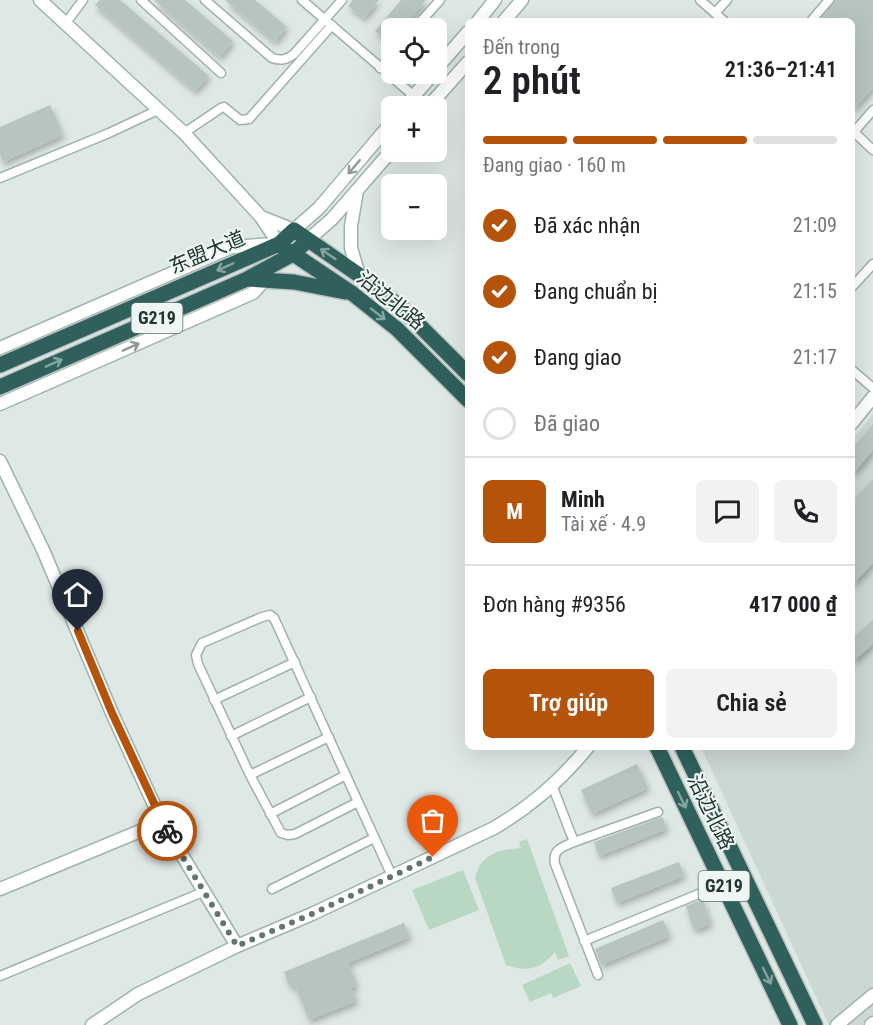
<!DOCTYPE html>
<html lang="vi">
<meta charset="utf-8">
<style>
:root{--surface:#fff;--page:#f2f2f2;--text:#202124;--muted:#757577;--line:#e0e0e0;--accent:#b45309}
body{margin:0;font-family:"Roboto Condensed","Noto Sans SC",sans-serif;background:var(--page);color:var(--text);height:100vh;display:flex;flex-direction:column;font-size:22px;white-space:nowrap}
*{box-sizing:border-box;margin:0}
p{font-size:20px;color:var(--muted)}
.icon{flex:none;width:33px;height:33px;fill:none;stroke:currentColor;stroke-width:2;stroke-linecap:round;stroke-linejoin:round}
.map{position:relative;flex:1;overflow:hidden}
.sheet{position:absolute;left:465px;top:18px;width:390px;height:732px;display:flex;flex-direction:column;background:var(--surface);border-radius:9px;box-shadow:0 6px 24px #0002}
.sheet>*{flex:none}
.tools{position:absolute;left:381px;top:18px;display:grid;gap:12px}
.tools a{display:grid;place-items:center;width:66px;height:66px;border-radius:9px;background:var(--surface);box-shadow:0 6px 24px #0002;font-size:30px}
.pin{position:absolute;display:grid;place-items:center;width:51px;height:51px;color:#fff;margin:-62px -26px;border-radius:50% 50% 50% 0;rotate:-45deg;box-shadow:0 0 6px #0007}
.pin .icon{rotate:45deg}
.courier{position:absolute;display:grid;place-items:center;width:60px;height:60px;margin:-30px;border:4px solid #b45309;border-radius:50%;background:#fff;color:#222;box-shadow:0 2px 8px #0007}
.summary em{font-style:normal;font-weight:600}
.summary div{display:flex;flex-direction:column-reverse}
.summary{display:flex;align-items:center;justify-content:space-between;height:102px;padding:0 18px}
h1{font-size:39px;font-weight:600;line-height:45px}
.bar{display:grid;grid-template-columns:repeat(4,1fr);gap:9px 6px;align-content:center;height:72px;padding:0 18px}
.bar i{height:8px;border-radius:4px;background:var(--line)}
.bar .selected{background:var(--accent)}
.bar p{grid-column:span 4}
.line{display:flex;align-items:center;gap:15px;padding:0 18px;border-top:2px solid var(--line)}
.line div{flex:1}
.round{display:grid;place-items:center;flex:none;width:63px;height:63px;border-radius:9px;background:var(--page)}
ol{padding:0 18px;list-style:none}
li{display:flex;align-items:center;gap:18px;height:66px}
li p{margin-inline-start:auto}
li .icon{padding:6px;border-radius:50%;background:var(--accent);color:#fff;stroke-width:4}
li:last-child{color:var(--muted)}
li i{width:33px;height:33px;border:3px solid var(--line);border-radius:50%}
.cta{display:flex;gap:12px;margin-top:auto;padding:12px 18px}
.cta a{flex:1;height:69px;border-radius:9px;background:var(--accent);color:#fff;font-size:24px;font-weight:600;line-height:69px;text-align:center}
.cta a+a{background:var(--page);color:var(--text)}
.map>svg:first-child{display:block}
.built{fill:#ccd8d4}
.green{fill:#b8d8c4}
.building{fill:#b7c5c1;filter:url(#shadow)}
.lines{fill:none;stroke-linecap:round;stroke-linejoin:round}
.street-casing{stroke:#a2afac;stroke-width:11}
.secondary-casing{stroke:#9eb3ad;stroke-width:15}
.highway-casing{stroke:#bcc3c2;stroke-width:18}
.street{stroke:#fff;stroke-width:8}
.secondary{stroke:#fff;stroke-width:12}
.highway{stroke:#2f605b;stroke-width:15}
.oneway{stroke:#909a99}
.oneway2{stroke:#85a39f}
.done{stroke:#637471;stroke-width:6;stroke-dasharray:0 10.8}
.route{stroke:#b45309;stroke-width:8}
.labels{text-anchor:middle;stroke-width:4.5;stroke-linejoin:round;paint-order:stroke}
.shield{fill:#eef5f2;stroke:#5e6f6c;stroke-width:1.5}
.shield-label{font-size:18px;font-weight:bold;fill:#213633}
.street-label{font-size:20px;fill:#213633;stroke:#eef5f2}
</style>
<div class="map">
<svg width="873" height="1025" viewBox="0 0 873 1025">
<defs>
<filter id="shadow"><feDropShadow dx="2" dy="4" stdDeviation="3" flood-color="#0004"/></filter>
</defs>
<rect width="100%" height="100%" fill="#dee8e5"/>
<path class="built" d="M 873,414 L 873,1025 L 829,1025 L 701,747 L 852,747 L 852,441 Z"/>
<path class="green" d="M 527,839 L 569,956 L 558,960 L 555,952 C 540,970 527,972 506,965 L 475,878 C 482,853 497,850 521,848 L 519,842 Z
M 463,870 L 479,910 L 429,930 L 412,890 Z
M 570,963 L 581,986 L 553,998 L 551,993 L 530,1002 L 522,985 Z"/>
<path class="building" d="M 100,0 L 120,0 L 209,76 L 195,91 L 95,5 Z
M 154,0 L 185,0 L 233,41 L 220,57 Z
M 225,0 L 255,0 L 287,27 L 275,42 Z
M 353,0 L 379,0 L 364,18 L 348,6 Z
M 401,0 L 426,0 L 403,28 L 392,28 L 392,43 L 375,31 Z
M 835,0 L 873,0 L 873,88 L 852,111 L 852,21 L 819,21 Z
M 50,105 L 63,135 L 3,162 L 0,155 L 0,127 Z
M 873,424 L 873,450 L 852,475 L 852,449 Z
M 873,479 L 873,563 L 852,585 L 852,501 Z
M 873,620 L 873,644 L 852,662 L 852,638 Z
M 637,764 L 648,788 L 592,814 L 581,790 Z
M 662,817 L 667,829 L 599,856 L 594,842 Z
M 679,862 L 684,876 L 617,903 L 611,888 Z
M 703,899 L 711,924 L 694,930 L 686,906 Z
M 663,920 L 670,936 L 601,965 L 595,949 Z
M 404,923 L 410,937 L 348,963 L 357,985 L 351,988 L 357,1001 L 309,1020 L 295,985 L 290,987 L 284,972 Z"/>
<g class="lines">
<g class="street-casing">
<path id="street" d="M 141,0 L 221,73
M 205,0 L 272,58 C 281,61 286,60 294,54 L 342,0
M 302,0 L 414,96
M 700,0 L 724,21
M 715,13 L 727,0
M 811,21 L 829,0
M 65,24 L 83,0
M 415,28 L 440,0
M 380,68 L 392,55
M 852,130 L 854,132 L 873,110
M 184,133 L 221,108 L 224,107 L 240,120 L 249,119 L 332,25
M 852,134 L 854,132 L 873,150
M 0,178 L 109,133 L 158,110
M 852,287 L 873,264
M 852,370 L 873,388
M 214,700 L 295,662
M 231,736 L 311,697
M 250,775 L 329,737
M 552,785 L 574,842 C 563,847 552,849 555,864 L 598,975
M 358,802 L 295,834 L 288,835 L 281,833 L 250,775 L 198,664 L 196,655 L 202,643 L 262,617 L 270,615 L 274,618 L 392,876
M 270,814 L 346,775
M 574,842 L 658,812
M 272,889 L 374,838
M 584,941 L 701,893
M 0,976 L 203,892"/>
</g>
<g class="secondary-casing">
<path id="secondary" d="M 40,0 L 184,133 L 261,217
M 478,21 L 495,0
M 504,21 L 522,0
M 436,69 L 468,32
M 405,106 L 433,74
M 429,106 L 468,62
M 357,191 L 351,226 L 351,248 L 359,275
M 308,240 L 332,219 L 392,150
M 279,244 L 261,217 L 294,230 L 319,208 L 392,122
M 0,348 L 232,247 L 272,244
M 0,404 L 253,293 L 268,276
M 852,423 L 873,397
M 0,461 L 43,550 L 112,713 L 162,822 L 237,946
M 0,889 L 162,822
M 92,1025 L 138,994 L 237,946 L 312,914 L 494,828 C 530,807 562,779 588,747
M 837,1025 L 873,995
M 871,1025 L 873,1023"/>
</g>
<g class="highway-casing">
<path id="highway" d="M 286,249 L 353,294 L 397,329 L 468,400
M 247,279 L 294,282 L 345,292
M 0,365 L 279,244 L 294,230 L 359,275 L 403,309 L 468,374
M 0,387 L 247,279 L 293,254 L 308,240
M 657,747 L 790,1025
M 682,747 L 815,1025"/>
</g>
<use href="#street" class="street"/>
<use href="#secondary" class="secondary"/>
<use href="#highway" class="highway"/>
</g>
<defs><path id="oneway-shaft" d="M-6 0H5M1.5-3L5.5 0L1.5 3" fill="none" stroke-width="1.6" stroke-linecap="round" stroke-linejoin="round" transform="scale(1.5)"/></defs>
<g class="oneway">
<use href="#oneway-shaft" transform="translate(354 167) rotate(130)"/>
<use href="#oneway-shaft" transform="translate(131 347) rotate(-24)"/>
</g>
<g class="oneway2">
<use href="#oneway-shaft" transform="translate(328 254) rotate(-146)"/>
<use href="#oneway-shaft" transform="translate(225 267) rotate(156)"/>
<use href="#oneway-shaft" transform="translate(378 314) rotate(38)"/>
<use href="#oneway-shaft" transform="translate(54 363) rotate(-24)"/>
<use href="#oneway-shaft" transform="translate(682 800) rotate(64)"/>
<use href="#oneway-shaft" transform="translate(767 976) rotate(64)"/>
</g>
<g class="lines">
<path class="done" d="M 167,831 L 237,946 L 312,914 L 433,857"/>
<path class="route" d="M 78,631 L 112,713 L 167,831"/>
</g>
<g class="labels">
<g class="shield">
<rect x="131.5" y="303" width="51" height="30" rx="4.5"/>
<rect x="698.5" y="871" width="51" height="30" rx="4.5"/>
</g>
<g class="shield-label">
<text x="157" y="324">G219</text>
<text x="724" y="892">G219</text>
</g>
<g class="street-label">
<text transform="translate(207 252) rotate(-23)" y="7">东盟大道</text>
<text transform="translate(391 300) rotate(39)" y="7">沿边北路</text>
<text transform="translate(711 812) rotate(64)" y="7">沿边北路</text>
</g>
</g>
</svg>
<div class="tools">
<a><svg class="icon" aria-label="locate" viewBox="0 0 24 24"><circle cx="12" cy="12" r="6"/><path d="M12 2v4M12 18v4M2 12h4M18 12h4"/></svg></a>
<a>+</a>
<a>−</a>
</div>
<div class="pin" style="left:433px;top:857px;background:#ea580c"><svg class="icon" aria-label="bag" viewBox="0 0 24 24"><path d="M5 8h14l-1 12H6zM9 8a3 3 0 0 1 6 0"/></svg></div>
<div class="pin" style="left:78px;top:631px;background:#1f2937"><svg class="icon" aria-label="home" viewBox="0 0 24 24"><path d="M3 11l9-7 9 7M6 9v11h12V9"/></svg></div>
<div class="courier" style="left:167px;top:831px"><svg class="icon" aria-label="bike" viewBox="0 0 24 24"><circle cx="6" cy="16" r="4"/><circle cx="18" cy="16" r="4"/><path d="M6 16l4-8h5l3 8M10 8l3 8H6M13 5h3"/></svg></div>
<section class="sheet">
<div class="summary"><div><h1>2 phút</h1><p>Đến trong</p></div><em>21:36–21:41</em></div>
<div class="bar"><i class="selected"></i><i class="selected"></i><i class="selected"></i><i></i><p>Đang giao · 160 m</p></div>
<ol>
<li><svg class="icon" aria-label="check" viewBox="0 0 24 24"><path d="M5 12l5 5 9-10"/></svg>Đã xác nhận<p>21:09</p></li>
<li><svg class="icon" aria-label="check" viewBox="0 0 24 24"><path d="M5 12l5 5 9-10"/></svg>Đang chuẩn bị<p>21:15</p></li>
<li><svg class="icon" aria-label="check" viewBox="0 0 24 24"><path d="M5 12l5 5 9-10"/></svg>Đang giao<p>21:17</p></li>
<li><i></i>Đã giao</li>
</ol>
<div class="line" style="height:108px"><b class="round" style="background:var(--accent);color:#fff">M</b><div><b>Minh</b><p>Tài xế · 4.9</p></div><a class="round"><svg class="icon" aria-label="chat" viewBox="0 0 24 24"><path d="M4 5h16v11H9l-5 4z"/></svg></a><a class="round"><svg class="icon" aria-label="phone" viewBox="0 0 24 24"><path d="M5 4h4l2 5-3 2q2 4 5 5l2-3 5 2v4C11 20 4 13 5 4z"/></svg></a></div>
<div class="line" style="height:78px"><div>Đơn hàng #9356</div><b>417 000 ₫</b></div>
<div class="cta"><a>Trợ giúp</a><a>Chia sẻ</a></div>
</section>
</div>
